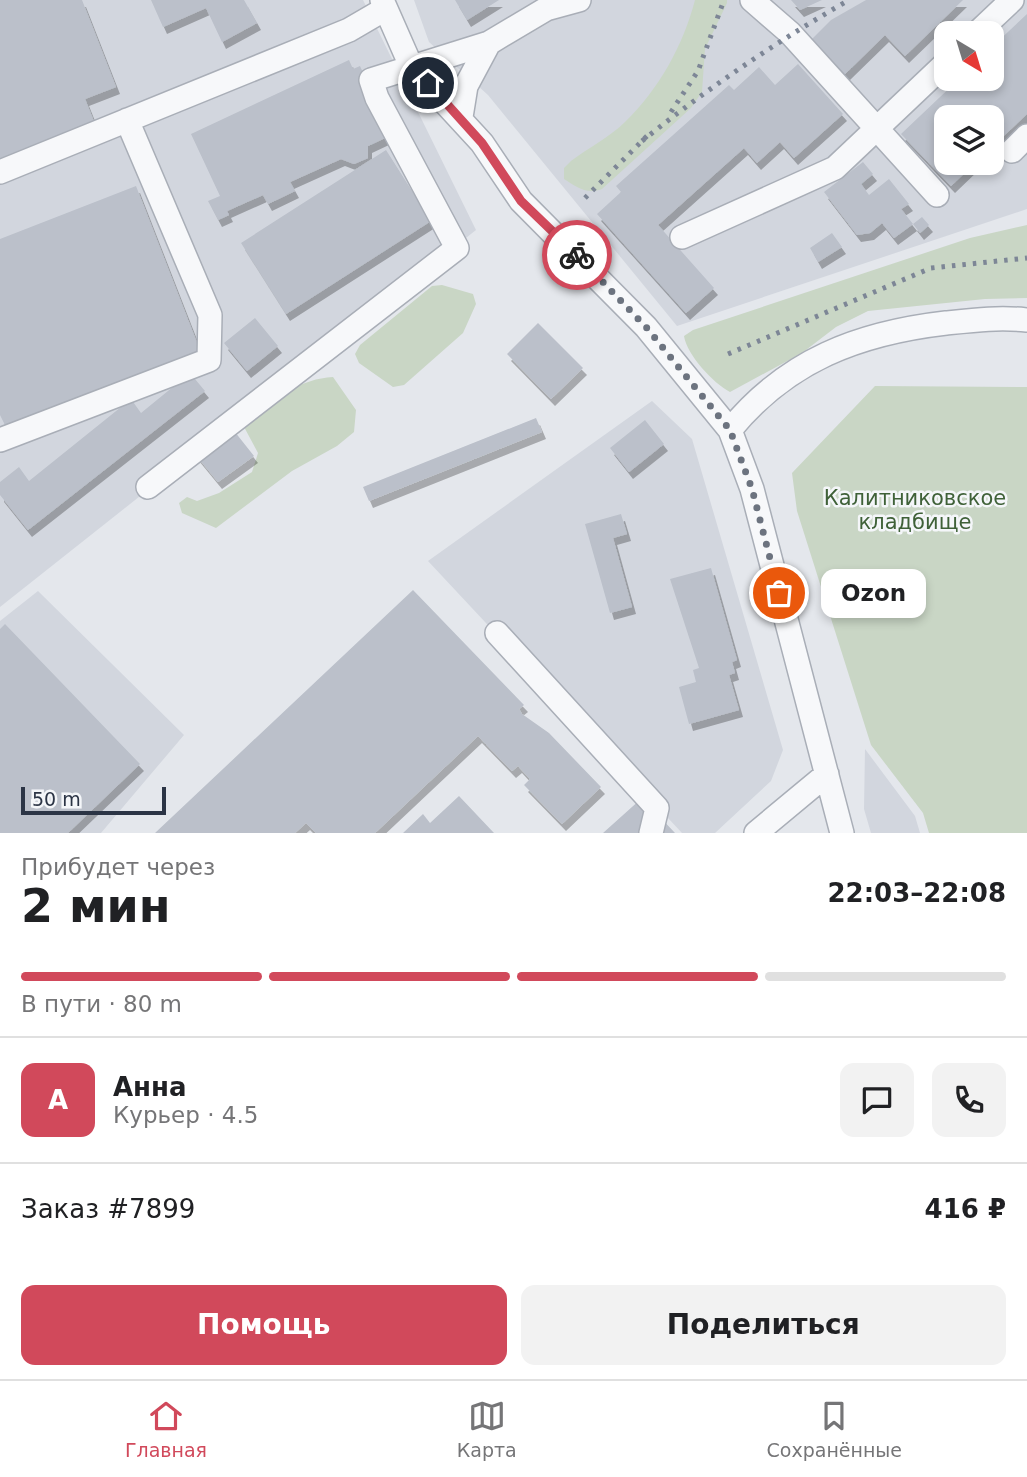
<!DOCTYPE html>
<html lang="ru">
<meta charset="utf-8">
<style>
:root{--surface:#fff;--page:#f2f2f2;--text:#202124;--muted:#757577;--line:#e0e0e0;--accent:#d1495b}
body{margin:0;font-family:"DejaVu Sans",sans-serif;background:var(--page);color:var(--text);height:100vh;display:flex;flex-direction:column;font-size:26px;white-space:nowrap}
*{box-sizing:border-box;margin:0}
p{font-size:23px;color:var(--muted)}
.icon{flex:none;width:38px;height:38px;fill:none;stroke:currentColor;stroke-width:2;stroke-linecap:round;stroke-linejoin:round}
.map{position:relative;height:833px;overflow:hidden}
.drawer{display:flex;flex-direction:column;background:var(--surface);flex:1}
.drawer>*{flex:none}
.needle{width:46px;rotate:142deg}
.tools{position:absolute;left:934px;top:21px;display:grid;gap:14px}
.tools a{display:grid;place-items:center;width:70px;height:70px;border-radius:14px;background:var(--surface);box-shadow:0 4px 10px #0003;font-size:35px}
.scale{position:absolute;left:21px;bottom:18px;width:145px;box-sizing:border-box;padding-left:7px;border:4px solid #2b3445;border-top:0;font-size:19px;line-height:24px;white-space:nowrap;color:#2b3445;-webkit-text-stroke:5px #f4f6f9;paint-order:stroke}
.pin{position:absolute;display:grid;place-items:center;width:60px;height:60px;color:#fff;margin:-30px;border:4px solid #fff;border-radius:50%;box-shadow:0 2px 7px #0007}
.courier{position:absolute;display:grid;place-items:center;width:70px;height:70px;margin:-35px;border:5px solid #d1495b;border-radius:50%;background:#fff;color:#222;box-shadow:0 2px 9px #0007}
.bubble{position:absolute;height:49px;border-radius:14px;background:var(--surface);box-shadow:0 4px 10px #0003;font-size:23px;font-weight:600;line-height:49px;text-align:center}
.overview em{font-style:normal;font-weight:600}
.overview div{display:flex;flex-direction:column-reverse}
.overview{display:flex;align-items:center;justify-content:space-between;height:119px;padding:0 21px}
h1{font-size:46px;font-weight:600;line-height:52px}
.bar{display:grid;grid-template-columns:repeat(4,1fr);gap:10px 7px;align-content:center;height:84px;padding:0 21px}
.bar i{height:9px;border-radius:5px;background:var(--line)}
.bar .current{background:var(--accent)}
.bar p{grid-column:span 4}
.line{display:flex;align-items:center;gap:18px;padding:0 21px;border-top:2px solid var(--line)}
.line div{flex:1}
.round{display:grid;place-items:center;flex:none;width:74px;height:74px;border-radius:14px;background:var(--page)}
.button{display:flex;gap:14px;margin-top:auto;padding:14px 21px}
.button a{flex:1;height:80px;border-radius:14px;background:var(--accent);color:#fff;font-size:28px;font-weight:600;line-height:80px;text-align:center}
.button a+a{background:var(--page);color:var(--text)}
.menu{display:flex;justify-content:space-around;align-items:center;height:98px;border-top:2px solid var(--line);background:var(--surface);font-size:19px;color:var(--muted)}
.menu a{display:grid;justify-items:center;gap:4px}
.menu .current{color:var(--accent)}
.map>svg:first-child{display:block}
.built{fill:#d2d6de;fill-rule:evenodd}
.green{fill:#c9d6c5}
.building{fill:#bbc0ca;filter:url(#shadow)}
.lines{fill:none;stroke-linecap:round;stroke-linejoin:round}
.minor-casing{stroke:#a9aeb7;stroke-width:26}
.minor{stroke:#f7f8fa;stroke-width:23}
.rail{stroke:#7d8696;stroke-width:5;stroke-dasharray:3.5 7;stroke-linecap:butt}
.done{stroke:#6c737f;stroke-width:7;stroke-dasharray:0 12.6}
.route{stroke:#d1495b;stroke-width:9}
.labels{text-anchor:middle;stroke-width:5;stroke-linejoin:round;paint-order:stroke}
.park-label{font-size:21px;fill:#3f6138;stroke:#f4f6f9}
</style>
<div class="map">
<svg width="1027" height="833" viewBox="0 0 1027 833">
<defs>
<filter id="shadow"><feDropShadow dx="4" dy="7" stdDeviation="0" flood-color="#0004"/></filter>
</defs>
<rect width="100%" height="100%" fill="#e4e7ec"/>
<path class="built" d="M 0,0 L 363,0 L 476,230 L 0,607 Z
M 414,0 L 1027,0 L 1027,209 L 677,326 L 488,95 L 429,42 ZM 947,33 L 992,33 L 992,79 L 947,79 ZM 947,117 L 992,117 L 992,163 L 947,163 Z
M 652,401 L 692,439 L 783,750 L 771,781 L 715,833 L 682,833 L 428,561 Z
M 38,591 L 184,735 L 101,833 L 0,833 L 0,621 Z
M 865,749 L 915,816 L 920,833 L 871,833 L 864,809 Z"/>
<path class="green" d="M 695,0 L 727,0 L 727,3 L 705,49 L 702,92 L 691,108 L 602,189 C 586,195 577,187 564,179 L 564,168 L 571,161 C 588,148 610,137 625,122 C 659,89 683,46 695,0 Z
M 1027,225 L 1027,298 L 985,299 L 868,311 L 836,327 L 802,353 L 730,392 C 713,383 687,355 684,336 L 693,330 L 970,238 Z
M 442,285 L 473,294 L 476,304 L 463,333 L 404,385 L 393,387 L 359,363 L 355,354 L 360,345 L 432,286 Z
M 333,377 L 356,410 L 354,432 L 337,446 L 292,471 L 216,528 L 182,513 L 179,503 L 187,497 L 197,501 L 219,493 L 252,472 L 258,453 L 243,425 C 271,403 296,379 333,377 Z
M 875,386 L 1027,387 L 1027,833 L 929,833 L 923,813 L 871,745 L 797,511 L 792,473 Z"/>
<path class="building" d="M 0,0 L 82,0 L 116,87 L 85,99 L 95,124 L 0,162 Z
M 151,0 L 244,0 L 257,23 L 222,42 L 206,8 L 163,27 Z
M 455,0 L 499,0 L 467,20 Z
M 791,0 L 822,0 L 800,10 Z
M 866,0 L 963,0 L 905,56 L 885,35 L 845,74 L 812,39 L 831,20 Z
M 1027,14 L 1027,114 L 992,147 L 992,117 L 947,117 L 947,163 L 975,163 L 951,186 L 901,134 L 959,79 L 992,79 L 992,47 Z
M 349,60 L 353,69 L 360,66 L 365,77 L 358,80 L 385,138 L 368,146 L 368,158 L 354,164 L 341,159 L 290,182 L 295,191 L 268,204 L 263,195 L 227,211 L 229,215 L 218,220 L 208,201 L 220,196 L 191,134 Z
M 798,64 L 843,114 L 794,158 L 780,142 L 757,163 L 744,148 L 658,225 L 714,288 L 686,313 L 597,214 L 621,192 L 616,186 L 729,85 L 734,90 L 759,67 L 775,85 Z
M 386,150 L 431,221 L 286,314 L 241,243 Z
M 863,162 L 873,174 L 861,184 L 869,195 L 889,179 L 909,204 L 901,209 L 913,224 L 894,238 L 882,223 L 870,233 L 857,235 L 824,192 Z
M 136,186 L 201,353 L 7,429 L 0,415 L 0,239 Z
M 922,217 L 929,225 L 920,233 L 913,224 Z
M 832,233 L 842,247 L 818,262 L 810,248 Z
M 255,318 L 278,346 L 247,371 L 224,343 Z
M 538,323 L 583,368 L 551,399 L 507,354 Z
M 190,373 L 205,391 L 28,530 L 0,495 L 0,482 L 19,467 L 29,481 L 131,399 L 141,413 Z
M 536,418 L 542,432 L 369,501 L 363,487 Z
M 645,420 L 664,444 L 629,472 L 610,448 Z
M 231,427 L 254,456 L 218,482 L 195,454 Z
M 621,514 L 627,534 L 613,538 L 632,607 L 610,613 L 585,524 Z
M 711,568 L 737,660 L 732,662 L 735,673 L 729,675 L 739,710 L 689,724 L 679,687 L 696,682 L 693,670 L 699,668 L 670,579 Z
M 413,590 L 524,705 L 519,709 L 522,714 L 549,733 L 601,787 L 562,824 L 524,785 L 530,779 L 518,766 L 512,771 L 478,736 L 375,833 L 316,833 L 306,823 L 295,833 L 155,833 Z
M 5,624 L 140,764 L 68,833 L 0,833 L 0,629 Z
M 459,796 L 494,833 L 403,833 L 423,814 L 430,823 Z
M 642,798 L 675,833 L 603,833 Z"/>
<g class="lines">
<g class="minor-casing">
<path id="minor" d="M 382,0 L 411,66 L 482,143 L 521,201 L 646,327 L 730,430 L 752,489 L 842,833
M 752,0 L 790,33 L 937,195
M 977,33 L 1012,0
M 461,117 L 466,86 L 489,43
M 1012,151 L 1027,136
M 0,172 L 349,30 L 385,9
M 682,237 L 835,168 L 947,62
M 730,430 C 787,360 859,333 946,323 C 974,320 999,317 1027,320
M 0,440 L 209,360 L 210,315 L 127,120
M 148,487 L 457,248 L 377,98 L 371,80 L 489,43 L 546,9 L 579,0
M 497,633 L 657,808 L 651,833
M 756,833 L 827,774"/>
</g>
<use href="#minor" class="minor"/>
<path class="rail" d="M 671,112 L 698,71 L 724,0
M 642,141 C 708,88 776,42 849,0
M 585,198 L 649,134
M 728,354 L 931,268 L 1027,258"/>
</g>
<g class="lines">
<path class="done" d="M 577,255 L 646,327 L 730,430 L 752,489 L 779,593"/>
<path class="route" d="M 428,83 L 482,143 L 521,201 L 577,255"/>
</g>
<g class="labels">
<g class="park-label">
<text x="915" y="505">Калитниковское<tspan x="915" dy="24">кладбище</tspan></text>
</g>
</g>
</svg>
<div class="tools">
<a><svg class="needle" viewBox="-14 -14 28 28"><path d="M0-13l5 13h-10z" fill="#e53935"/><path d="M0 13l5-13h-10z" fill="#757577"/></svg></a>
<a><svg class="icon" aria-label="layers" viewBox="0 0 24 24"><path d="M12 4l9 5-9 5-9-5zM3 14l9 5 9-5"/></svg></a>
</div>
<div class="scale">50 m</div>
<div class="pin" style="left:779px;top:593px;background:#ea580c"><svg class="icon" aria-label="bag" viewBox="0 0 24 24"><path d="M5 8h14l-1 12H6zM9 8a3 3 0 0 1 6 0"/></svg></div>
<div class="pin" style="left:428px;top:83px;background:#1f2937"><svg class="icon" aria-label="home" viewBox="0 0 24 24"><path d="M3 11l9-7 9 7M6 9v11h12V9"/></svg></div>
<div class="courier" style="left:577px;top:255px"><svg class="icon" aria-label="bike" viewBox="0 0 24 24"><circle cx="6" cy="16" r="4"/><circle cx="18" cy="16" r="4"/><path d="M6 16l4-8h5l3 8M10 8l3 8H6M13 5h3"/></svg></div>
<div class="bubble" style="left:821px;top:569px;width:105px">Ozon</div>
</div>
<section class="drawer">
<div class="overview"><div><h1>2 мин</h1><p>Прибудет через</p></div><em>22:03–22:08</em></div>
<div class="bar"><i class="current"></i><i class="current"></i><i class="current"></i><i></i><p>В пути · 80 m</p></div>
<div class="line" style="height:126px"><b class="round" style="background:var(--accent);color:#fff">А</b><div><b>Анна</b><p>Курьер · 4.5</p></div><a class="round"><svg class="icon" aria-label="chat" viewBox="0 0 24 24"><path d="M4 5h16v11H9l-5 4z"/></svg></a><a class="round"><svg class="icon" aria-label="phone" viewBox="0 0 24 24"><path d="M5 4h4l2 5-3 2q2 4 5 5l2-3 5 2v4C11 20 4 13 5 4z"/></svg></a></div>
<div class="line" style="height:91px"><div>Заказ #7899</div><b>416 ₽</b></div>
<div class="button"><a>Помощь</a><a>Поделиться</a></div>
</section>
<nav class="menu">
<a class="current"><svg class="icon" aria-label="home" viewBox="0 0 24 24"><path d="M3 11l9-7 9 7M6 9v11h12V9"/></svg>Главная</a>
<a><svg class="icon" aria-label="map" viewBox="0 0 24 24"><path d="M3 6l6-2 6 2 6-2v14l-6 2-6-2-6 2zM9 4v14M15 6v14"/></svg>Карта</a>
<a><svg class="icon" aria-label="saved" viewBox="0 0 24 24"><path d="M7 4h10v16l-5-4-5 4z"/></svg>Сохранённые</a>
</nav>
